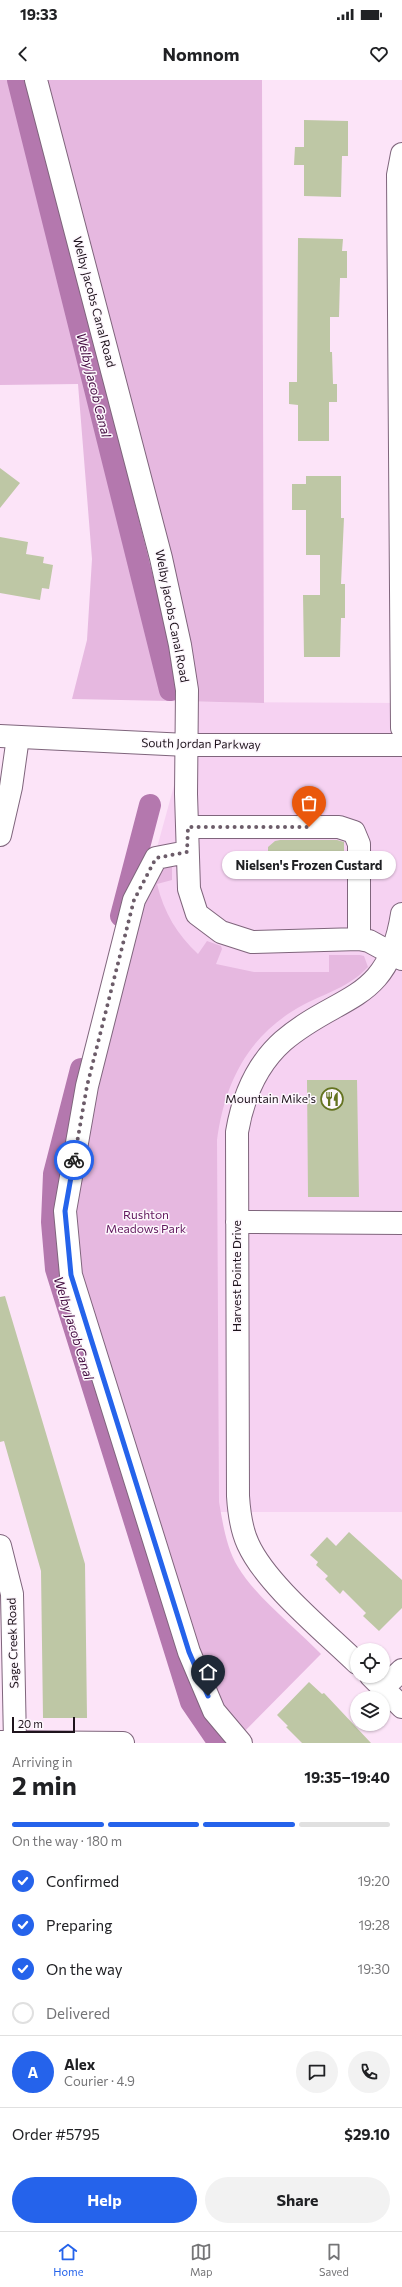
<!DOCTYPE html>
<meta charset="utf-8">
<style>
:root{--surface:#fff;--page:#f2f2f2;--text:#202124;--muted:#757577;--line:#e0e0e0;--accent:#2563eb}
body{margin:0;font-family:Commissioner,sans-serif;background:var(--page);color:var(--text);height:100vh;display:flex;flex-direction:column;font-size:15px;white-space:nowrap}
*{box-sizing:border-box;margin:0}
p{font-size:13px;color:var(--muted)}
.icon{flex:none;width:22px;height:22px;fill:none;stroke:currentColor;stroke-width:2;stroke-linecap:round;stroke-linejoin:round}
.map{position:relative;height:1663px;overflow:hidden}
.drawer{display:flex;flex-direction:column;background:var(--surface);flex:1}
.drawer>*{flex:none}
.controls{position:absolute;left:350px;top:1563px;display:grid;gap:8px}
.controls a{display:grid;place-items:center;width:40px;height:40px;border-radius:50%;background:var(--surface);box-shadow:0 1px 3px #0004;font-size:20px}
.scale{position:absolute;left:12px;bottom:10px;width:63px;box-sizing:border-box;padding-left:4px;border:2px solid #1e131c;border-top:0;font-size:11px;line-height:14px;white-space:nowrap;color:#1e131c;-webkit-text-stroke:3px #fdf7fd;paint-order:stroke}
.pin{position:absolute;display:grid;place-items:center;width:34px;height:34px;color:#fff;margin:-41px -17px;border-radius:50% 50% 50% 0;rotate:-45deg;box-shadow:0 0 4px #0007}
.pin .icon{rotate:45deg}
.courier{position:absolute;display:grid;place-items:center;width:40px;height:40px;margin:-20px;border:3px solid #2563eb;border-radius:50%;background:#fff;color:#222;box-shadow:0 1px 5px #0007}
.bubble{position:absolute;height:28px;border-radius:14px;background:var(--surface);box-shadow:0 1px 3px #0004;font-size:13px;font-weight:700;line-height:28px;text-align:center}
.head em{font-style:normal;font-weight:700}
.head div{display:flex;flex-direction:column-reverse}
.head{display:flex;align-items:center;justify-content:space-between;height:68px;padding:0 12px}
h1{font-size:26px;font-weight:700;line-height:30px}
.bar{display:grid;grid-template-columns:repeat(4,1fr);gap:6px 4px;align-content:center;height:48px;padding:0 12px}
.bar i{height:5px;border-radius:3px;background:var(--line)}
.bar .on{background:var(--accent)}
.bar p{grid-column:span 4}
.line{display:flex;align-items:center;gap:10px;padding:0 12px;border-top:1px solid var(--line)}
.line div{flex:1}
.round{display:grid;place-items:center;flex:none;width:42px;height:42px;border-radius:21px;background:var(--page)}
ol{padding:0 12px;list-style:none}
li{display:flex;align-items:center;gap:12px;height:44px}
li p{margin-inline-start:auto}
li .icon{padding:4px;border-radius:50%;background:var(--accent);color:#fff;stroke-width:4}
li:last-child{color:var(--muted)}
li i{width:22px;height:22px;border:2px solid var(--line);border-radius:50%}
.primary-button{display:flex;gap:8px;margin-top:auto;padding:8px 12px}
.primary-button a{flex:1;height:46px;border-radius:24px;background:var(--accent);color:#fff;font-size:16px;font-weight:700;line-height:46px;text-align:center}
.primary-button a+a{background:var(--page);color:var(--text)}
.status{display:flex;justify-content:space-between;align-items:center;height:28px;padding:0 20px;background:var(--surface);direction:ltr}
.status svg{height:11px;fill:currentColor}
header{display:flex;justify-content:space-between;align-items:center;height:52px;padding:0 12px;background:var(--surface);font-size:18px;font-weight:700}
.dock{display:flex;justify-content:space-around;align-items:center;height:56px;border-top:1px solid var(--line);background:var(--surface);font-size:11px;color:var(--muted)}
.dock a{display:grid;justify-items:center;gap:2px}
.dock .on{color:var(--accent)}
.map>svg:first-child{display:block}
.built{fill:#f6d2f2}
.green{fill:#e6b8e0}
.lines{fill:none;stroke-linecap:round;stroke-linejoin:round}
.canal{stroke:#b478ae;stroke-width:22}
.building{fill:#bec7a5}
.minor-casing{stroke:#7f657c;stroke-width:24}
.major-casing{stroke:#7f657c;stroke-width:24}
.minor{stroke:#fff;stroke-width:22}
.major{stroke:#fff;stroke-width:22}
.done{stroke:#6c5c69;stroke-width:4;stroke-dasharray:0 7.2}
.route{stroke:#2563eb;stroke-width:5}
.labels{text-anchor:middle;stroke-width:3;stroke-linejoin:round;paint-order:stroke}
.street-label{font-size:12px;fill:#1e131c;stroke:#fdf7fd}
.poi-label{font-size:12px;fill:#1e131c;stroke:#fdf7fd;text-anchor:end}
.park-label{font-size:12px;fill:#61185d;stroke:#fdf7fd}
.water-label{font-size:13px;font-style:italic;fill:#440d41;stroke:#fdf7fd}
</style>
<div class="status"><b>19:33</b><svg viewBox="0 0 49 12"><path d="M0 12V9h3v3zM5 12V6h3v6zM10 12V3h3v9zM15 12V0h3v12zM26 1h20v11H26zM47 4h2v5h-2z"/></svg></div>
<header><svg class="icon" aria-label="back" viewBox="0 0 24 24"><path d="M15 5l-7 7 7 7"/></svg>Nomnom<svg class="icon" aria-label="heart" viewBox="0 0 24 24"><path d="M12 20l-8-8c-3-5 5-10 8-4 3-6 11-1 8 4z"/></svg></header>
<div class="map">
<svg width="402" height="1663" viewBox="0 0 402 1663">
<rect width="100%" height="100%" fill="#fce4f8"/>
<path class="built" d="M 197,622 L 402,623 L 402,1432 L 151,1432 L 100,975 Z"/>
<path class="green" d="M 0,0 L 262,0 L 264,623 L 72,619 L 87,560 L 92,479 L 78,304 L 0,305 Z
M 164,784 L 172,787 L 172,800 L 157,804 C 164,833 177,854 198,874 L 207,861 L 221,866 L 222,869 L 216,884 L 254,892 L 329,892 L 329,875 L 360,875 L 364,876 L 368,887 C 349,907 326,913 303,925 C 249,954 225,1001 217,1060 L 219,1422 C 223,1444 226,1467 238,1487 C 255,1516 297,1549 321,1574 L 233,1663 L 217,1628 L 92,1240 L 73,1147 L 100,975 L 142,822 Z"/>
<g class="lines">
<path class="canal" d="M 18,0 L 170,610
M 121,836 L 150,725
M 81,989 L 54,1094 L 52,1142 L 56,1189 L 191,1622 L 219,1663"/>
</g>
<path class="building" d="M 304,40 L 348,41 L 348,76 L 342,76 L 341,117 L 304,116 L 304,85 L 294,85 L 295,67 L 304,67 Z
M 298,158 L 343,159 L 342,171 L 347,171 L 347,198 L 340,198 L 339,237 L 330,237 L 330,272 L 332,272 L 333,304 L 337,304 L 337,322 L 329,322 L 329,361 L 298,361 L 298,325 L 289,324 L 289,302 L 297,302 Z
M 0,388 L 20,403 L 0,428 Z
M 306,396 L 341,396 L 341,438 L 344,438 L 341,504 L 345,504 L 345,538 L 341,538 L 340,577 L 304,577 L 303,515 L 320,515 L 320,475 L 306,475 L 306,430 L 292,430 L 292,404 L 306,404 Z
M 0,457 L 28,462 L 26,474 L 44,477 L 43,483 L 53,485 L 49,509 L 42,508 L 40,520 L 0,513 Z
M 280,760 L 337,760 L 344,762 L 344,786 L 274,785 L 268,781 L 268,767 L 275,761 Z
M 307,1000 L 357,1000 L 359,1117 L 308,1117 Z
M 5,1216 L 85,1484 L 87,1638 L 43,1638 L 41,1491 L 4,1361 L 0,1362 L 0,1217 Z
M 349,1452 L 402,1500 L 402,1528 L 379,1551 L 363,1536 L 366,1533 L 343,1510 L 340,1514 L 325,1499 L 328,1496 L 316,1485 L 318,1482 L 310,1475 L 327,1457 L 336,1466 Z
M 309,1602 L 322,1614 L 324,1613 L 371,1663 L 302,1663 L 286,1647 L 288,1646 L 277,1635 Z"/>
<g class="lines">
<g class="minor-casing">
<path id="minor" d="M 36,0 L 161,478 L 180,565 L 187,610 L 186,714 L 189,809 L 197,834 L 221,852 L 252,862 L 359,859 L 369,861 L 402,879
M 402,74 L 398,95 L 402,648
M 188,747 L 339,747 L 354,752 L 359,764 L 359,859
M 0,755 L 11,707 L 18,657
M 187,772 L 156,778 L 134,820 L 87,1006 L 65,1131 L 71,1195 L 189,1572 L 214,1631 L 241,1663
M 237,1142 L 402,1143
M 0,1466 L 12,1514 L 15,1662
M 357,1583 C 324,1551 266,1504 248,1464 C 241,1449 239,1432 238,1416 L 237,1052 C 243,1017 256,985 283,961 C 339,913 388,924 402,834
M 371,1596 L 402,1627
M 383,1608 L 402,1590
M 1,1662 L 123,1663"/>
</g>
<g class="major-casing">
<path id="major" d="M 0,656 L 187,665 L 402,665"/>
</g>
<use href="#minor" class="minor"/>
<use href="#major" class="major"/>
</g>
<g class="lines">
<path class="done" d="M 74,1080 L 87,1006 L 134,820 L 156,778 L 187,772 L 188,747 L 309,747"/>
<path class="route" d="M 74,1080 L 65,1131 L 71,1195 L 189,1572 L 208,1616"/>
</g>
<defs>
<g id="restaurant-ring" transform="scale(1.15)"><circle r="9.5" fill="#fdf7fd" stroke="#647320" stroke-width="1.5"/><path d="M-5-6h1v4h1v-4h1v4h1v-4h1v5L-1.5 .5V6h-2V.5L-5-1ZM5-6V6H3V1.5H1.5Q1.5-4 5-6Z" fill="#647320"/></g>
</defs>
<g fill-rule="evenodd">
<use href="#restaurant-ring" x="332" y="1019"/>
</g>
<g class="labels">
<g class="street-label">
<text transform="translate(94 222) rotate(75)" y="4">Welby Jacobs Canal Road</text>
<text transform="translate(172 536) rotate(79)" y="4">Welby Jacobs Canal Road</text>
<text transform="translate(201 664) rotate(1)" y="4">South Jordan Parkway</text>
<text transform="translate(237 1196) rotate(-90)" y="4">Harvest Pointe Drive</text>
<text transform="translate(13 1563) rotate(-92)" y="4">Sage Creek Road</text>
</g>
<g class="poi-label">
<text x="316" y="1023">Mountain Mike's</text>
</g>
<g class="park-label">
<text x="146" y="1139">Rushton<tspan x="146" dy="14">Meadows Park</tspan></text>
</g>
<g class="water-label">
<text transform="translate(94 305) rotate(76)" y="5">Welby Jacob Canal</text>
<text transform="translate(74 1248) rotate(73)" y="5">Welby Jacob Canal</text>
</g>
</g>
</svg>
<div class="controls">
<a><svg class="icon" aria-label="locate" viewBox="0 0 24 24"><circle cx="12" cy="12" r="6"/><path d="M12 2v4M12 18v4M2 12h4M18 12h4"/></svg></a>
<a><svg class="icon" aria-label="layers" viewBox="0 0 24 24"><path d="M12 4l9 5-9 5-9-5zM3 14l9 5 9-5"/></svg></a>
</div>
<div class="scale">20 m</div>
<div class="pin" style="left:309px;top:747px;background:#ea580c"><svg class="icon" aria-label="bag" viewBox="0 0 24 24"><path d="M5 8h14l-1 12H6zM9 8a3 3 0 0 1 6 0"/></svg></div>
<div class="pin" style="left:208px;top:1616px;background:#1f2937"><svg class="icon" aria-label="home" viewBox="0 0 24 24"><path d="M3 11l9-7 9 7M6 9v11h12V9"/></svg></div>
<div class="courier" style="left:74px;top:1080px"><svg class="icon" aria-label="bike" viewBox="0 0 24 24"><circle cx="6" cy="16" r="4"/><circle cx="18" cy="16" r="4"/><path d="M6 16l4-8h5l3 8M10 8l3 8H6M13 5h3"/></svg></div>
<div class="bubble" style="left:222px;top:771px;width:174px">Nielsen's Frozen Custard</div>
</div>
<section class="drawer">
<div class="head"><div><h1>2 min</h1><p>Arriving in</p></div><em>19:35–19:40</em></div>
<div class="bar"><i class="on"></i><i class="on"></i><i class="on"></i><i></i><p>On the way · 180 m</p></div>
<ol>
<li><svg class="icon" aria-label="check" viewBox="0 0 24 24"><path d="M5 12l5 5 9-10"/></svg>Confirmed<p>19:20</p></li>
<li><svg class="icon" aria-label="check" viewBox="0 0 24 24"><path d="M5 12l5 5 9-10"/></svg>Preparing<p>19:28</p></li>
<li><svg class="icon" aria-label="check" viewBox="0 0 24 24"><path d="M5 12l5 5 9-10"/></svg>On the way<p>19:30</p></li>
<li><i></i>Delivered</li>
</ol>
<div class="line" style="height:72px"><b class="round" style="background:var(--accent);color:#fff">A</b><div><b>Alex</b><p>Courier · 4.9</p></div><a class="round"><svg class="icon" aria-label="chat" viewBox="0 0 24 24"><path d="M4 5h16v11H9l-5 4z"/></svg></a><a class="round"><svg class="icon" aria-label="phone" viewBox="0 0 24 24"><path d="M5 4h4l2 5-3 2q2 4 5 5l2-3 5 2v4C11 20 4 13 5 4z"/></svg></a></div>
<div class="line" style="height:52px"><div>Order #5795</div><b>$29.10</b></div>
<div class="primary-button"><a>Help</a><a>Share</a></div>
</section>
<nav class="dock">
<a class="on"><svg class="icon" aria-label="home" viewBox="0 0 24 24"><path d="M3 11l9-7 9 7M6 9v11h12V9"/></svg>Home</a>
<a><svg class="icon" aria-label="map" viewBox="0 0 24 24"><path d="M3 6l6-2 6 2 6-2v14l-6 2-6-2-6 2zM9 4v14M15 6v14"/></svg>Map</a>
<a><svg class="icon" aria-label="saved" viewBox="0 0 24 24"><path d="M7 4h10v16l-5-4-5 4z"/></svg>Saved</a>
</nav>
